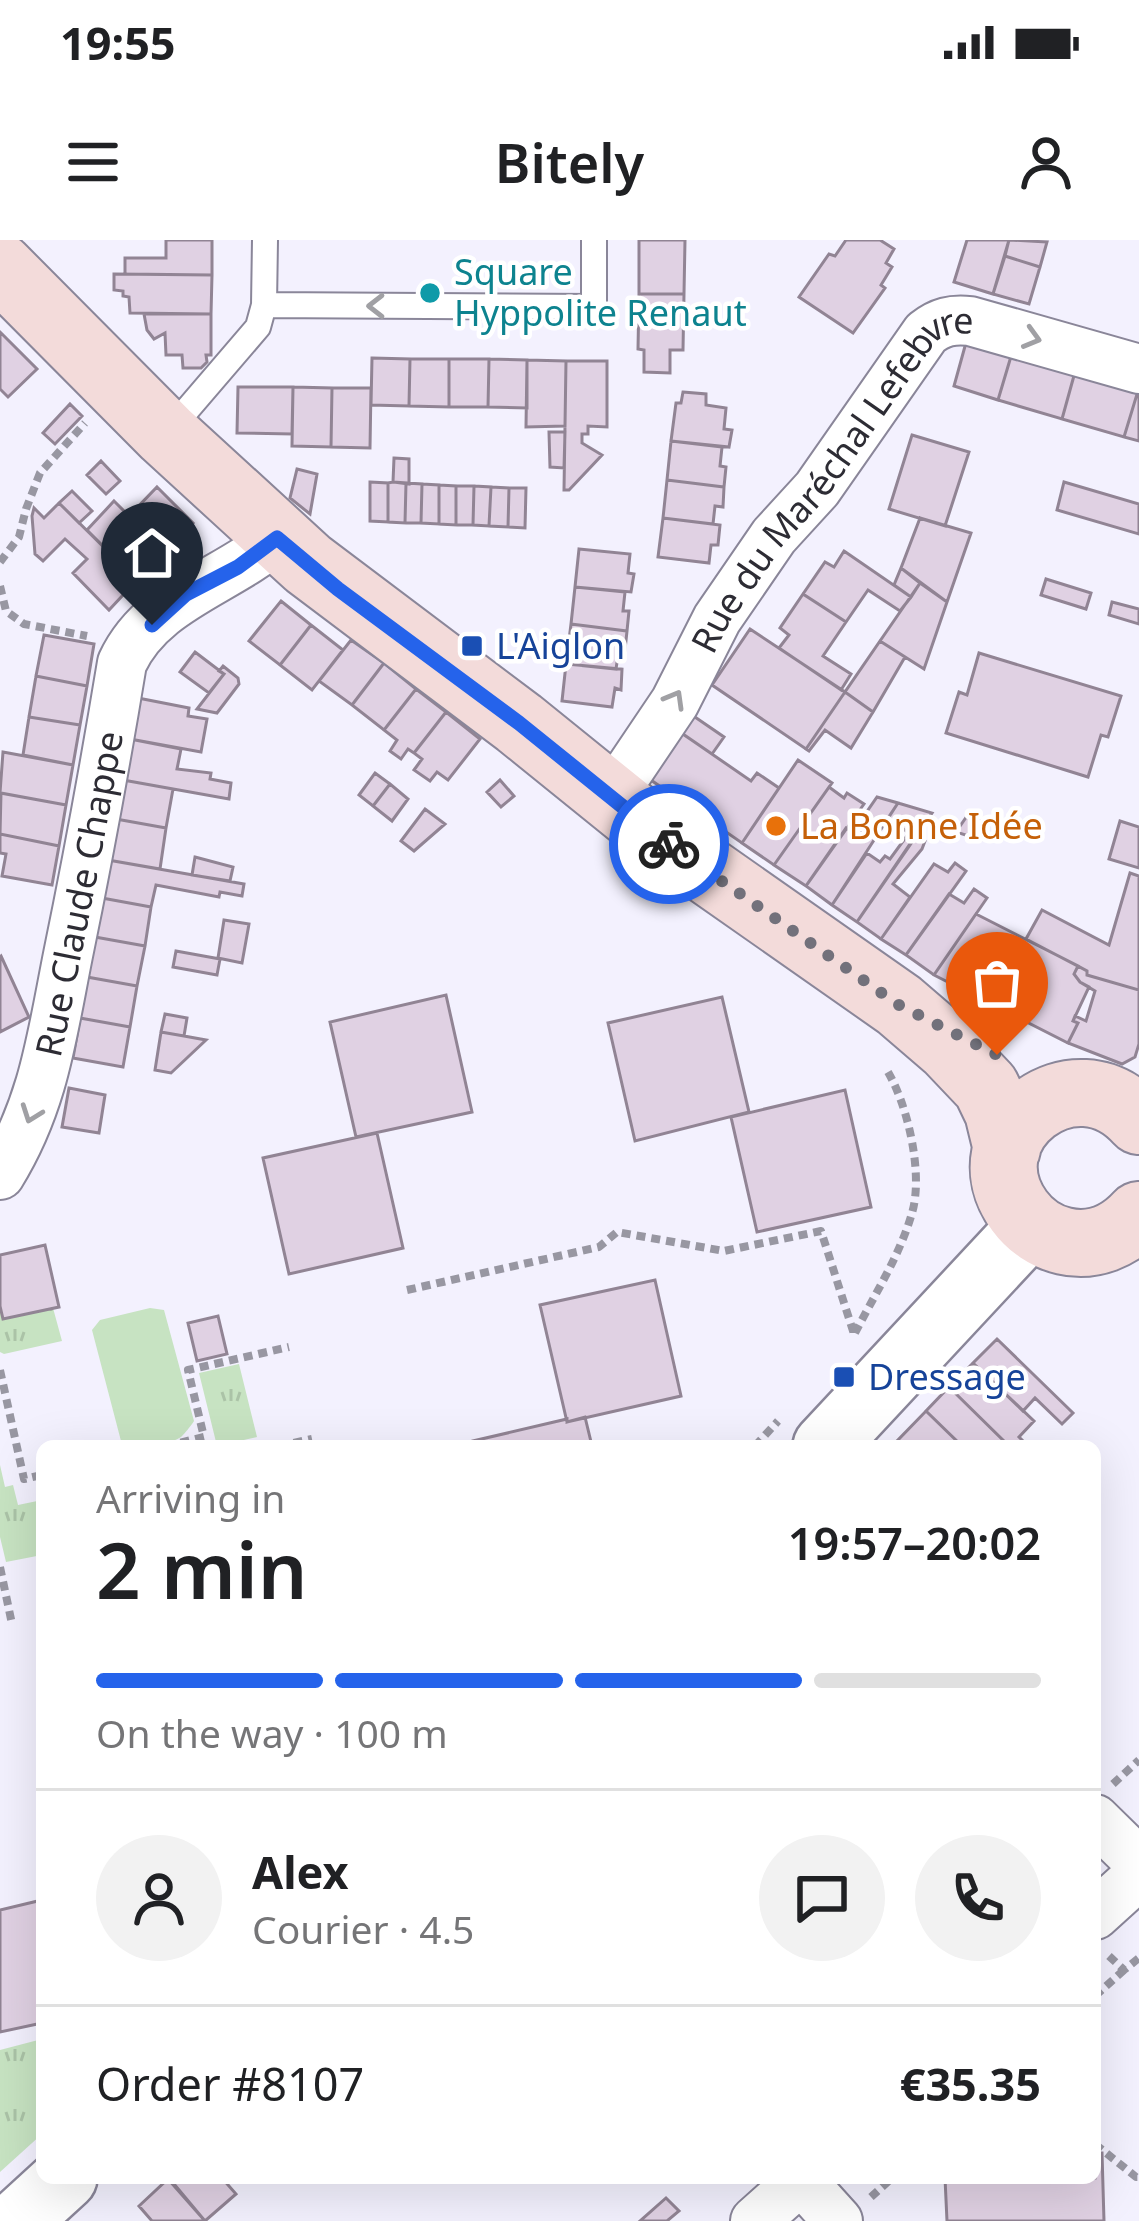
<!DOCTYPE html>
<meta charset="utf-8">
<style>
:root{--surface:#fff;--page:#f2f2f2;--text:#202124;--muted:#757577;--line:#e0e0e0;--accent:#2563eb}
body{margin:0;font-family:"Noto Sans",sans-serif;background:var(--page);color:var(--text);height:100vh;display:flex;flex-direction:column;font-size:45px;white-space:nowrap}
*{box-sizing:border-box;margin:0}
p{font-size:39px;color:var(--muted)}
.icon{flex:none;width:66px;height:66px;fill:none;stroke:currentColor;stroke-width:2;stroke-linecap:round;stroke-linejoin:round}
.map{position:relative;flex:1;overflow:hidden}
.drawer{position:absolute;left:36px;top:1200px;width:1065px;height:744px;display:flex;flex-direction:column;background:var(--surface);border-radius:18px;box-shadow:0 12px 48px #0002}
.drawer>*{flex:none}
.pin{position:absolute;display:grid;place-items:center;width:102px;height:102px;color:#fff;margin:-123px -51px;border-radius:50% 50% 50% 0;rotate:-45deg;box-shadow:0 0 12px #0007}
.pin .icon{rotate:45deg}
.courier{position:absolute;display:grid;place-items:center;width:120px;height:120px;margin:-60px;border:9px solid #2563eb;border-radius:50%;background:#fff;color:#222;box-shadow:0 3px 15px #0007}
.headline em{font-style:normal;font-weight:600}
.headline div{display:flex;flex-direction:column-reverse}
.headline{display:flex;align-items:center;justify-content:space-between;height:204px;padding:0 60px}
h1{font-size:78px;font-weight:600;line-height:90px}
.bar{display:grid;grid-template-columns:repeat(4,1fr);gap:18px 12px;align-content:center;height:144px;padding:0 60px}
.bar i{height:15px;border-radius:9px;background:var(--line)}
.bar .current{background:var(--accent)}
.bar p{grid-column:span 4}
.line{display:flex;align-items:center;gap:30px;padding:0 60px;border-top:3px solid var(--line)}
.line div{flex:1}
.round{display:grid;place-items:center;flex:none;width:126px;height:126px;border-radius:63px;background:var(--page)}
.status{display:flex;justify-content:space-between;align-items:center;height:84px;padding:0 60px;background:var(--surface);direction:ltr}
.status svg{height:33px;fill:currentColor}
header{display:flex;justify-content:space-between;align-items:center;height:156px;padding:0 60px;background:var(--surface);font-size:54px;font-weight:600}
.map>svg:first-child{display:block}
.grass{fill:url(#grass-tufts)}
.park{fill:#c7e3c2}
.building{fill:#e0d1e3;stroke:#918494;stroke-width:3}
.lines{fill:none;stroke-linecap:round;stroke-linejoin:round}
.service-casing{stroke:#8a8699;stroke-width:28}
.minor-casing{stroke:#8a8699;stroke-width:52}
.tertiary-casing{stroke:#8a8699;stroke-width:68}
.secondary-casing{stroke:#8a8699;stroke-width:70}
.path{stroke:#9897a2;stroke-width:8;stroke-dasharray:9 6;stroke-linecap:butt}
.service{stroke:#fff;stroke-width:24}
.minor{stroke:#fff;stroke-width:48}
.tertiary{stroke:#fff;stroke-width:63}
.secondary{stroke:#f3dbda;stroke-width:66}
.oneway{stroke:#a0a0a4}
.done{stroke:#72717b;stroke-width:12;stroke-dasharray:0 21.6}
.route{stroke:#2563eb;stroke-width:15}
.culture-dot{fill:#0f9aa8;stroke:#fff;stroke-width:4.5}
.transit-dot{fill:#1a4fb4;stroke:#fff;stroke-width:4.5}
.food-dot{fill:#e8710a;stroke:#fff;stroke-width:4.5}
.labels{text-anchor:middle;stroke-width:9;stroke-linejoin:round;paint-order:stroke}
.culture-label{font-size:36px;fill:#0d838f;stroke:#fff;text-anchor:start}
.street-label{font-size:36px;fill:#2d2c34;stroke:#fff}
.transit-label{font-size:36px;fill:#164399;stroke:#fff;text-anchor:start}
.food-label{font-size:36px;fill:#c56008;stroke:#fff;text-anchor:start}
</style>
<div class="status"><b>19:55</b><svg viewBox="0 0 49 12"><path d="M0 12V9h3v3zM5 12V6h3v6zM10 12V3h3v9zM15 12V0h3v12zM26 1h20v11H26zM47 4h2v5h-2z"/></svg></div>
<header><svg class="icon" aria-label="menu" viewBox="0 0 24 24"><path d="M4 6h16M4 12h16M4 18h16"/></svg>Bitely<svg class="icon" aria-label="person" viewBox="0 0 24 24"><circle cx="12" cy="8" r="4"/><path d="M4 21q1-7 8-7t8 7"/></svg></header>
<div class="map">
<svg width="1139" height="1981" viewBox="0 0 1139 1981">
<defs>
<pattern id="grass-tufts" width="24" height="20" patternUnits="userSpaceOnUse" patternTransform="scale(3)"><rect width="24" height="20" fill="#c7e3c2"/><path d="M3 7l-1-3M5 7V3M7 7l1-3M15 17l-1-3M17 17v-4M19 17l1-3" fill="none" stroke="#abc3a7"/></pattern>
</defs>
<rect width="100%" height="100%" fill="#f3f1fe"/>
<path class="grass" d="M 0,1066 L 53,1068 L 62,1101 L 4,1114 L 0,1112 Z
M 239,1124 L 257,1197 L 217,1206 L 199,1133 Z
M 0,1225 L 5,1247 L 13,1245 L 18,1265 L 42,1260 L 42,1315 L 6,1322 L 0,1297 Z
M 42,1799 L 42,1894 L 0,1932 L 0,1810 Z"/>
<path class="park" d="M 150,1068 L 164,1070 L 194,1181 C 193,1183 183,1196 181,1197 C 167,1206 134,1209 121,1201 L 92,1090 L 100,1080 Z"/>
<path class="building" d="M 166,0 L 212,0 L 212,35 L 125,34 L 125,18 L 166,18 Z
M 639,0 L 685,0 L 684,54 L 639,54 Z
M 846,0 L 880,0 L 894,9 L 886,23 L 892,27 L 881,45 L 885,48 L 853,93 L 799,57 L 829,14 L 835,16 Z
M 967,0 L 1009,0 L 993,54 L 954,42 Z
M 1009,0 L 1047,2 L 1040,27 L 1005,16 Z
M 1005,16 L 1040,27 L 1029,64 L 993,54 Z
M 114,34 L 212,35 L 211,74 L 130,73 L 129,57 L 123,56 L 123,51 L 114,50 Z
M 639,54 L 684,54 L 683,110 L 670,110 L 670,133 L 644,132 L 644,110 L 638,109 Z
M 144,74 L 211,74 L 211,115 L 206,115 L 207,122 L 201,128 L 183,128 L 182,115 L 166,115 L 165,93 L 154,99 L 147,90 Z
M 0,92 L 37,129 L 8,157 L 0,149 Z
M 967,99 L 1012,113 L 998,160 L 954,146 Z
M 1012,113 L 1075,132 L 1062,179 L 998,160 Z
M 372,118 L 410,119 L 409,166 L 371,165 Z
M 410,119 L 449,119 L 449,167 L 409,166 Z
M 449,119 L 489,119 L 488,167 L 449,167 Z
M 489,119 L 527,120 L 527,168 L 488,167 Z
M 527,120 L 566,121 L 565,186 L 526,187 Z
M 566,121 L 607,121 L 607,187 L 588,186 L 588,194 L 582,194 L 582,203 L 602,215 L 569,250 L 564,250 Z
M 1075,132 L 1138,151 L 1124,197 L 1062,179 Z
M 238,147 L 293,147 L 292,194 L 237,193 Z
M 293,147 L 332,148 L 331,207 L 292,206 Z
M 332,148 L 371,148 L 370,208 L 331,207 Z
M 1138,151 L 1139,151 L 1139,201 L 1124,197 Z
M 683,152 L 706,154 L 706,165 L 726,168 L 724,189 L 732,190 L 729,207 L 671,201 L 676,163 L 681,163 Z
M 70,164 L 82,176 L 55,204 L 43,193 Z
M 549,192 L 565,192 L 564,228 L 550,227 Z
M 912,195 L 969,212 L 945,286 L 889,269 Z
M 671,201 L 722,207 L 720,226 L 726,227 L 724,247 L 667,240 Z
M 394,218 L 409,219 L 409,244 L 393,242 Z
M 101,221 L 120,241 L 106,254 L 87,235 Z
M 297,229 L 317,234 L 310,274 L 290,258 Z
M 667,240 L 724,247 L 723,267 L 715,266 L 713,284 L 663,278 Z
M 370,242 L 388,243 L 388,282 L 370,281 Z
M 393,242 L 406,243 L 405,283 L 388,282 L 388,243 Z
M 1064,242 L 1139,264 L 1139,294 L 1057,270 Z
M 406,243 L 422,244 L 421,283 L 405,283 Z
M 422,244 L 439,245 L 439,284 L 421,283 Z
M 439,245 L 456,246 L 456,285 L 439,284 Z
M 456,246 L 474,246 L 473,285 L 456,285 Z
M 474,246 L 491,247 L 489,286 L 473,285 Z
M 157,247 L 193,283 L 165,312 L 129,276 Z
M 491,247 L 509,248 L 508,287 L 489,286 Z
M 509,248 L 526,248 L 525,288 L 508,287 Z
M 72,251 L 92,271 L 79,283 L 59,263 Z
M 114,261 L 165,312 L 137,340 L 87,290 Z
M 59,263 L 137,340 L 109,370 L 73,333 L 87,319 L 65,299 L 43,321 L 35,314 L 32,276 L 34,268 L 44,278 Z
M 663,278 L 720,285 L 718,305 L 711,305 L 709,323 L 658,317 Z
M 920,278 L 971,293 L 947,362 L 901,328 Z
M 579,309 L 630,314 L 628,333 L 634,334 L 631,352 L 575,347 Z
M 844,311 L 911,357 L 900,371 L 868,350 L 846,382 L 803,354 L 825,322 L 834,327 Z
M 901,328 L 920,343 L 911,357 L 894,345 Z
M 1046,339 L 1091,353 L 1086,369 L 1041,355 Z
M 920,343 L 947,362 L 924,429 L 880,401 Z
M 575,347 L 625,352 L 623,371 L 629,371 L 627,391 L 571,384 Z
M 803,354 L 846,382 L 823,416 L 851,434 L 841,450 L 779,408 L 789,395 L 780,388 Z
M 281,361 L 311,385 L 280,425 L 249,401 Z
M 1112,362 L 1139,369 L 1139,384 L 1109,375 Z
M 571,384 L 627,391 L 625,410 L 619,409 L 616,429 L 566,424 Z
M 311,385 L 343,410 L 312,450 L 280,425 Z
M 750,389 L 845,452 L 806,509 L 712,445 Z
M 44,395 L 94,404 L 87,446 L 36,436 Z
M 351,400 L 384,423 L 352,465 L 319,441 Z
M 880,401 L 905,417 L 873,472 L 845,452 Z
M 195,412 L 224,434 L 209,453 L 180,432 Z
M 979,413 L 1121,456 L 1108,497 L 1101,495 L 1088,537 L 946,493 L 959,452 L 967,455 Z
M 384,423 L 416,449 L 384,490 L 352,465 Z
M 566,424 L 622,429 L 621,450 L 615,448 L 612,467 L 562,461 Z
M 223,426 L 238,438 L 239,444 L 217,473 L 197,469 L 224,434 L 219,431 Z
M 36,436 L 87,446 L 80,485 L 29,477 Z
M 416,449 L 446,472 L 414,513 L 408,509 L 401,519 L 390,511 L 397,500 L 384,490 Z
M 845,452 L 873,472 L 851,508 L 825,490 L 809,511 L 806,509 Z
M 138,458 L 189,468 L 188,476 L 207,479 L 201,512 L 130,499 Z
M 446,472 L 480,499 L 448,540 L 437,532 L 430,541 L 414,530 L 422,519 L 414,513 Z
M 692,475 L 724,497 L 712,514 L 680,492 Z
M 29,477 L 80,485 L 73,525 L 23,515 Z
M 680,492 L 751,541 L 757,533 L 779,548 L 742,603 L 648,538 Z
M 130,499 L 181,509 L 177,529 L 211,533 L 210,539 L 231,543 L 229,559 L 123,540 Z
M 3,512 L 73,525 L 66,565 L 0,553 Z
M 798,520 L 832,543 L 774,625 L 742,603 Z
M 375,533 L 390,544 L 373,566 L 359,555 Z
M 123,540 L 173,549 L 166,588 L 116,579 Z
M 500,540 L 514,556 L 501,567 L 487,552 Z
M 390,544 L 408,559 L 392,581 L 373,566 Z
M 829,547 L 844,558 L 847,553 L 864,564 L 806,646 L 774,625 Z
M 1,553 L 66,565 L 59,606 L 0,594 Z
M 877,557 L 898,563 L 832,665 L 806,646 L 846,588 L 859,596 L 868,583 L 864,580 L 866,573 Z
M 898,563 L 932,573 L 857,682 L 832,665 L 867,613 L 880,622 L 885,616 L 890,619 L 909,593 L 888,578 Z
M 425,569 L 445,584 L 414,611 L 401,601 Z
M 967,576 L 987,583 L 981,600 L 956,592 Z
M 116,579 L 166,588 L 160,629 L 108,620 Z
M 1120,581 L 1139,587 L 1139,628 L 1109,619 Z
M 0,594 L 59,606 L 52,645 L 2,636 L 6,614 L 0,613 Z
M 916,595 L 925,601 L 922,609 L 893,644 L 910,657 L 881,699 L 857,682 Z
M 195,617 L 233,627 L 230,641 L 192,635 Z
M 108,620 L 244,644 L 242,656 L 220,652 L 219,657 L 156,645 L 151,667 L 102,658 Z
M 955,623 L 966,631 L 906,715 L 881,699 L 934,624 L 948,632 Z
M 1130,633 L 1139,636 L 1139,750 L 1087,735 L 1087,731 L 1026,699 L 1042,670 L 1109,705 Z
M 974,649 L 987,658 L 934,735 L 906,715 L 949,654 L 964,663 Z
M 102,658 L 151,667 L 145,706 L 95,697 Z
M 976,674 L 1078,726 L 1074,734 L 1080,742 L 1089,747 L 1073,781 L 1078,783 L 1068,803 L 934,735 Z
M 224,680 L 249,684 L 242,723 L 218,718 Z
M 95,697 L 145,706 L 137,746 L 87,737 Z
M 176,711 L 220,719 L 217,735 L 173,727 Z
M 1,716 L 29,777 L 0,792 L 0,717 Z
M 1078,726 L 1087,731 L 1087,735 L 1139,750 L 1139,804 L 1135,817 L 1122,824 L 1068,803 L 1078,783 L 1073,781 L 1075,776 L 1086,781 L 1095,751 L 1080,742 L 1074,734 Z
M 87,737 L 137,746 L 130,787 L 80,778 Z
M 446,755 L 472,872 L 356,897 L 330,782 Z
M 722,757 L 749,872 L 635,901 L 608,783 Z
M 165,774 L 187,778 L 184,796 L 161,792 Z
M 80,778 L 130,787 L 123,827 L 73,818 Z
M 161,792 L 184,796 L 206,800 L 171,833 L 155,830 Z
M 69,848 L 105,855 L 99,893 L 62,887 Z
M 845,850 L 871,967 L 757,992 L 731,877 Z
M 377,893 L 403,1008 L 289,1034 L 263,918 Z
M 45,1005 L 59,1067 L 3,1079 L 0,1066 L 0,1015 Z
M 655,1040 L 681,1156 L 567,1182 L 540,1065 Z
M 218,1076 L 227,1114 L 197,1121 L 188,1083 Z
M 997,1099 L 1073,1173 L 1062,1184 L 1035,1158 L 1023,1171 L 973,1123 Z
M 973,1123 L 1034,1181 L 1019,1197 L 1028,1206 L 1009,1206 L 949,1147 Z
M 949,1147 L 1009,1206 L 962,1206 L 926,1171 Z
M 926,1171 L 962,1206 L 905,1206 L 898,1200 Z
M 585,1177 L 592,1206 L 474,1206 L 473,1201 L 567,1179 L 567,1182 Z
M 42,1660 L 42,1783 L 0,1792 L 0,1670 Z
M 1095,1913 L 1102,1913 L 1104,1981 L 947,1981 L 945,1938 L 1095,1938 Z
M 169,1938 L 222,1938 L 236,1954 L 205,1981 Z
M 168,1939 L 205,1981 L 152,1981 L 139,1966 Z
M 666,1958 L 679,1971 L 667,1981 L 640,1981 Z"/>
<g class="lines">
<g class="service-casing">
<path id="service" d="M 264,65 L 594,67 L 594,0
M 168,192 L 258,87 L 264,65 L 265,0"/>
</g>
<g class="minor-casing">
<g id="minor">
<path id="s1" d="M 611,557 L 675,462 L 717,379 L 774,296 L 817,249 L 926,93 C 940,82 952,79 970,81 L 1139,129"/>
<path id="s2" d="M 0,935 C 44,864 52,795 68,715 C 88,618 106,520 122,423 C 152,358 227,342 277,298"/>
<path d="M 1095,1579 L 1139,1622"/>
<path d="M 1095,1675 L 1139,1635"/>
<path d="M 801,1940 L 838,1981"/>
<path d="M 755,1981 L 803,1938"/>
</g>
</g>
<g class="tertiary-casing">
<path id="tertiary" d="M 825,1206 L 1031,985
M 18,1981 L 65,1938"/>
</g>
<g class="secondary-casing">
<path id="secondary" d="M 0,27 L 166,194 L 308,324 L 519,483 L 665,601 L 899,765 L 949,808 L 986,847 L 998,872 L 1007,909
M 1139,881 C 1074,807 963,894 1019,971 C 1030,986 1046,997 1064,1001 C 1093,1008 1120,996 1139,975"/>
</g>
<path class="path" d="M 0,322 L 19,297 L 26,269 L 40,233 L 85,183
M 0,346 L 6,371 L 24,384 L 87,396
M 407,1050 L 599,1007 L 617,992 L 724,1011 L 821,991 L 854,1094
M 855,1093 C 875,1054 900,1015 912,973 C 924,933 907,861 885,827
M 0,1130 L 24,1239 L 42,1235
M 166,1206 L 204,1197 L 188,1130 L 289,1107
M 279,1206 L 312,1199
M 755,1206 L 778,1181
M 0,1327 L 12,1384
M 1113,1544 L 1139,1520
M 1109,1716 L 1124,1730 L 1139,1718
M 1095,1756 L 1124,1730
M 1095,1904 L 1136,1937 L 1139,1937
M 871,1957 L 892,1938"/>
<use href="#service" class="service"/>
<use href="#minor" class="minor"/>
<use href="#tertiary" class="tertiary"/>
<use href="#secondary" class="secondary"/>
</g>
<defs><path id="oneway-chevron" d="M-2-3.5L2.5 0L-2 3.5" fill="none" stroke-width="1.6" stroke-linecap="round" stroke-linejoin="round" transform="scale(3)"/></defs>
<g class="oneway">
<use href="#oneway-chevron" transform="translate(376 66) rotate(-180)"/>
<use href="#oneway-chevron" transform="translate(1032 98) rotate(16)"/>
<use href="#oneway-chevron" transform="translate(675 459) rotate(-60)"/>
<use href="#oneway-chevron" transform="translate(31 874) rotate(110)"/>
</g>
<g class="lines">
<path class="done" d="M 669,604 L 899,765 L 997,815"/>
<path class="route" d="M 152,385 L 186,354 L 238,327 L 277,298 L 338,349 L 519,483 L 669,604"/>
</g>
<circle class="culture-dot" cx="430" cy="53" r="12"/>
<g class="transit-dot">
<rect x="460" y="394" width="24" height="24" rx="6"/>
<rect x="832" y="1125" width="24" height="24" rx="6"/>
</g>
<circle class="food-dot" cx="776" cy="586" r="12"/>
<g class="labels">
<g class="culture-label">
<text x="454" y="45">Square<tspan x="454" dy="41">Hyppolite Renaut</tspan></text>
</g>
<g class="street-label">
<text dy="13" stroke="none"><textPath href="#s1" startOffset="393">Rue du Maréchal Lefebvre</textPath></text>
<text dy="13" stroke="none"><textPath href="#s2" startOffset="294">Rue Claude Chappe</textPath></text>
</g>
<g class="transit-label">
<text x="496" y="419">L'Aiglon</text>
<text x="868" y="1150">Dressage</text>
</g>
<g class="food-label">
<text x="800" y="599">La Bonne Idée</text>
</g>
</g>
</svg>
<div class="pin" style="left:997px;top:815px;background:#ea580c"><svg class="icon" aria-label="bag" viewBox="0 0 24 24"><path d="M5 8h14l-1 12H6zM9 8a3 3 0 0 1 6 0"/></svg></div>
<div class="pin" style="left:152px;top:385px;background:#1f2937"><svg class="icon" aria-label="home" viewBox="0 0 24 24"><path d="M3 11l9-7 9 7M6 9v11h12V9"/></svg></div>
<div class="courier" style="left:669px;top:604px"><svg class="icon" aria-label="bike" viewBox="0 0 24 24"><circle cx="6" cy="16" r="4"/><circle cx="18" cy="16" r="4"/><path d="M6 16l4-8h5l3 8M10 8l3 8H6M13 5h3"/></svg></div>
<section class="drawer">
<div class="headline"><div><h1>2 min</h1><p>Arriving in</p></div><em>19:57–20:02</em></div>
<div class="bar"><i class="current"></i><i class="current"></i><i class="current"></i><i></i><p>On the way · 100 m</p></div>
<div class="line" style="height:216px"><a class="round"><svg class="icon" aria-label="person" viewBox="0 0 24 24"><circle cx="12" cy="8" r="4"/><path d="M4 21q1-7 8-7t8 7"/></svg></a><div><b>Alex</b><p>Courier · 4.5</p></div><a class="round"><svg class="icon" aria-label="chat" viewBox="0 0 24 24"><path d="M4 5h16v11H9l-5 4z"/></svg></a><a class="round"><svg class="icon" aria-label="phone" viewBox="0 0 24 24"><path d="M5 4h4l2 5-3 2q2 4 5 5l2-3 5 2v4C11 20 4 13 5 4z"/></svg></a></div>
<div class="line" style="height:156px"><div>Order #8107</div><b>€35.35</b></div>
</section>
</div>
